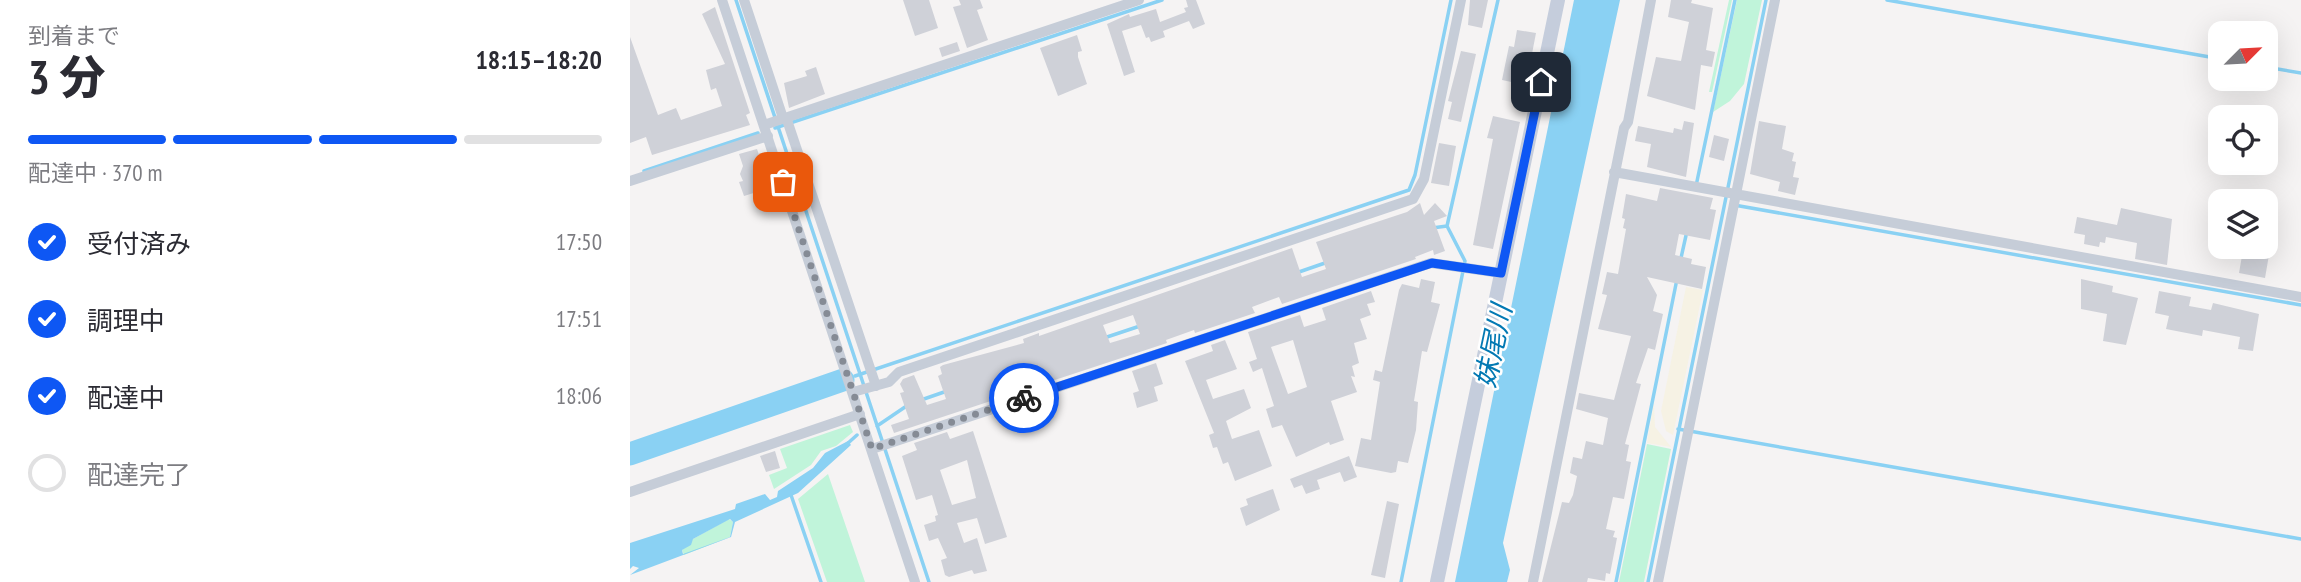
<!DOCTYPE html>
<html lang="ja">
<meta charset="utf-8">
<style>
:root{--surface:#fff;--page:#f7f7f7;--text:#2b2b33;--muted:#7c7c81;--line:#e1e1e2;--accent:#0e57f4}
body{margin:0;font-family:"PT Sans Narrow","Noto Sans JP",sans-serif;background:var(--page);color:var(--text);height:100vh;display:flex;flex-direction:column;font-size:26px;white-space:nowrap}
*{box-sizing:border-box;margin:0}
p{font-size:23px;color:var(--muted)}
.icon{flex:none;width:38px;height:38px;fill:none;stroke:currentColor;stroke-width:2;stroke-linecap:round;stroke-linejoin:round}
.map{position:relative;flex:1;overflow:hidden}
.panel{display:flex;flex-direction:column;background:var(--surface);width:630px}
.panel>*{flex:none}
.needle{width:46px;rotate:66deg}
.buttons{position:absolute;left:1578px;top:21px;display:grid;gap:14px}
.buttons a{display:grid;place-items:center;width:70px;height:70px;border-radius:14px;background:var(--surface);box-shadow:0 7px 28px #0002;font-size:35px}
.pin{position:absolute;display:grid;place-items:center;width:60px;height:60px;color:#fff;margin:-30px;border-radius:14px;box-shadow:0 4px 10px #0006}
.courier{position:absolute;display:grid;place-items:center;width:70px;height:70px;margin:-35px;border:5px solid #0e57f4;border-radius:50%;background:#fff;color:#222;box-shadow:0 2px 9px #0007}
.overview em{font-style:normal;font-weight:800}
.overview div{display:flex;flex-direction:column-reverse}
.overview{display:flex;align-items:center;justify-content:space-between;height:119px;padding:0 28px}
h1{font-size:46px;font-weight:800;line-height:52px}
.bar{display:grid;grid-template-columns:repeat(4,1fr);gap:10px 7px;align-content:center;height:84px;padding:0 28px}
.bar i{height:9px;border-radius:5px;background:var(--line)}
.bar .on{background:var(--accent)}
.bar p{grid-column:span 4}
ol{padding:0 28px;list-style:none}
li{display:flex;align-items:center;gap:21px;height:77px}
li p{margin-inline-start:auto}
li .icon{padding:7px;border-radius:50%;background:var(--accent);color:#fff;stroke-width:4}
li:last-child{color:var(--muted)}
li i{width:38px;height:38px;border:4px solid var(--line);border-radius:50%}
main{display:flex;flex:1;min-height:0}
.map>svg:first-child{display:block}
.green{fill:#c0f4da}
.sand{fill:#f6f2e4}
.water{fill:#8ad1f3;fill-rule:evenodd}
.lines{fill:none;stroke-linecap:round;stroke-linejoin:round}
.stream{stroke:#8ad1f3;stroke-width:3.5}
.river{stroke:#8ad1f3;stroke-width:23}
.building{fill:#cfd1d8;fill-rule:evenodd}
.street{stroke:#c6cdd8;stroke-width:10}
.secondary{stroke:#c5cddc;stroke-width:14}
.done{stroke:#858b95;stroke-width:7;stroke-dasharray:0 12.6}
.route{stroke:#0e57f4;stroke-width:9}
.labels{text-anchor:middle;stroke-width:5;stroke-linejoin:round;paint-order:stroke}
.water-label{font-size:28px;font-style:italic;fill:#0379b3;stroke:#fff}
</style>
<main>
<section class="panel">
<div class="overview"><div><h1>3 分</h1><p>到着まで</p></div><em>18:15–18:20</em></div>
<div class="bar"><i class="on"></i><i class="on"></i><i class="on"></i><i></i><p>配達中 · 370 m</p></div>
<ol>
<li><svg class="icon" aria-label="check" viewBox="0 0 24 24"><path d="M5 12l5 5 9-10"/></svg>受付済み<p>17:50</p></li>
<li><svg class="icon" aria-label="check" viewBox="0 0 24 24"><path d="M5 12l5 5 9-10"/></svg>調理中<p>17:51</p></li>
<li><svg class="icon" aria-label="check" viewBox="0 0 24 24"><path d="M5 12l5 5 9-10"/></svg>配達中<p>18:06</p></li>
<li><i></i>配達完了</li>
</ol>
</section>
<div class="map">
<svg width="1671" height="582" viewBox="0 0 1671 582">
<rect width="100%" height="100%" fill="#f5f3f3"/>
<path class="green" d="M 1099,0 L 1102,0 L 1082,92 L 1079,92 Z
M 1107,0 L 1132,0 L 1114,84 L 1100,101 L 1083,112 Z
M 220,425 L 223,432 L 206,446 L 191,451 L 181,465 L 144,489 L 139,475 L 157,468 L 150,449 Z
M 1017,444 L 1041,449 L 1014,582 L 989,582 Z
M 198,474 L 235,582 L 197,582 L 168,499 Z
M 99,519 L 103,522 L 100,537 L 54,555 L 52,550 L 63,539 Z"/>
<path class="sand" d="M 1056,287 L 1073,290 L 1043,435 L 1036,431 L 1031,411 Z
M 1024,403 L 1025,427 L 1041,447 L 1017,443 Z"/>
<path class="water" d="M 944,0 L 990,0 L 873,543 L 880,570 L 877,582 L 825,582 Z
M 218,441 L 221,445 L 168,493 L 105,522 L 101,537 L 0,575 L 9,568 L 3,566 L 0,569 L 0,543 L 105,509 L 106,504 L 135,494 L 140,500 L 147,497 L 148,491 L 183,468 L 195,453 ZM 100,519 L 103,522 L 100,537 L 53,554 L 52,550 L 61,545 L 63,539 Z"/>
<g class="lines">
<path class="stream" d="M 106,0 L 299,582
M 1257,0 L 1591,59
M 1636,67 L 1671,73
M 145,128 L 532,0
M 14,171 L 128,133
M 1066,186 L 1105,0
M 1104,205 L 1671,305
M 802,228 L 817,226
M 1051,258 L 1057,231
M 666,273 L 695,263
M 474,338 L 510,326
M 225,376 L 779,190 L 785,175 L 821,0
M 291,400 L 317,391
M 247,426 L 278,405
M 1048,429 L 1671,539
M 217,444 L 227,435
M 161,495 L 191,582
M 771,582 L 835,261 L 817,226 L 868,0
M 986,582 L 1047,279
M 1018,582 L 1136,0"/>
<path class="river" d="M 0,454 L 213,380"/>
</g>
<path class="building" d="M 273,0 L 299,0 L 308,28 L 285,36 Z
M 329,0 L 350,0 L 353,8 L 347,10 L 358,40 L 337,48 L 323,7 L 331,5 Z
M 556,0 L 566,0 L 575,24 L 563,29 L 559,21 L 533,31 L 535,37 L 521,42 L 519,37 L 516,38 L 511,25 L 492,31 L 505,72 L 494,76 L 477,24 L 499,14 L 500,17 L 526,9 L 530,22 L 556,12 L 554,8 L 558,7 Z
M 840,0 L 858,0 L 852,28 L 838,25 Z
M 1041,0 L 1062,0 L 1061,3 L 1083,8 L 1076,50 L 1085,52 L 1082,67 L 1071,65 L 1065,110 L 1017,96 L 1026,57 L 1051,61 L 1059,22 L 1038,17 Z
M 85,7 L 120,113 L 116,115 L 120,125 L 22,155 L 16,137 L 0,143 L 0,37 L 28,115 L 46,108 L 51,120 L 92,106 L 86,88 L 81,90 L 76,70 L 95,64 L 72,14 Z
M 887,30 L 906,33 L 895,90 L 885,88 L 886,83 L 872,80 L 879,46 L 884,47 Z
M 447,35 L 452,51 L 448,52 L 448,57 L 457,84 L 428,96 L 410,48 Z
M 327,42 L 330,51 L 312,57 L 309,48 Z
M 831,51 L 846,54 L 831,122 L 818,119 L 822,102 L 818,101 Z
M 186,67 L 195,94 L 159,108 L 154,83 L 177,76 L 175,71 Z
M 863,116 L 890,122 L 863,249 L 843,245 L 863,139 L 857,138 Z
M 1054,121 L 1064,123 L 1056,177 L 1017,167 L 1021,144 L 1005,141 L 1008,126 L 1043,133 L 1044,128 L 1052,130 Z
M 1129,121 L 1156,126 L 1152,149 L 1164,153 L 1162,161 L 1166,162 L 1163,177 L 1169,178 L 1165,195 L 1148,191 L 1150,182 L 1120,174 Z
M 1084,135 L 1099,139 L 1094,161 L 1079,157 Z
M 809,143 L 826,146 L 819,186 L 801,183 Z
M 127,149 L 136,175 L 132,177 L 136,189 L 114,196 L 109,182 L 113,181 L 110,174 L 113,166 L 109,154 Z
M 1030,188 L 1083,198 L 1080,209 L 1086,210 L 1080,240 L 1049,234 L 1045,255 L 1062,259 L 1061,264 L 1076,267 L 1072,289 L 1017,277 L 1027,295 L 1023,311 L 1033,314 L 1025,350 L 1018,348 L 1006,383 L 1011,384 L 995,444 L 999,445 L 996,461 L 1001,462 L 994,499 L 983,497 L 976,529 L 985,531 L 983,537 L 987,538 L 980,574 L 976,573 L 975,581 L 958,578 L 957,582 L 912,582 L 932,502 L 939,503 L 943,495 L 947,476 L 940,473 L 943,457 L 952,459 L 956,441 L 973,445 L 978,418 L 946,409 L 949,393 L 984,400 L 1001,336 L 968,329 L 977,295 L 972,294 L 977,272 L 988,274 L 996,229 L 993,228 L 995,219 L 992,218 L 996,194 L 1027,201 Z
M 790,203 L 794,215 L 805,203 L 817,216 L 804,221 L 815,251 L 804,255 L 803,250 L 785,257 L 786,259 L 652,304 L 649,297 L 622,307 L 625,313 L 565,333 L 564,330 L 536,340 L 537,343 L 264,433 L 261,425 L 279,419 L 270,393 L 274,392 L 270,384 L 273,379 L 284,375 L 297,405 L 316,399 L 308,376 L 312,374 L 310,367 L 313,365 L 394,343 L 393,339 L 409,333 L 409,336 L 662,248 L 672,277 L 696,269 L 686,242 L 777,212 ZM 503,315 L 510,334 L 480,343 L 473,325 Z
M 1491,208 L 1542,219 L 1537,265 L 1505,259 L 1507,243 L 1476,237 L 1475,243 L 1470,242 L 1469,247 L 1454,244 L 1455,235 L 1444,233 L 1447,217 L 1487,225 Z
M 1613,250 L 1639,255 L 1635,278 L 1609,273 Z
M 791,279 L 805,282 L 801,302 L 810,304 L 797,352 L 792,351 L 784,401 L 788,402 L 786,430 L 778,463 L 768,461 L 766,472 L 761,473 L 725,466 L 731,438 L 741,440 L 750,382 L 743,380 L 745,370 L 752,372 L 769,290 L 772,284 L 789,288 Z
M 1451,279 L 1483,286 L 1482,292 L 1508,298 L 1496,345 L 1473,341 L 1477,314 L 1451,309 Z
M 741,291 L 745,302 L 737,304 L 741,315 L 730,319 L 737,339 L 724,343 L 729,363 L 722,366 L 725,377 L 721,376 L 727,392 L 701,401 L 714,440 L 700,445 L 699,442 L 666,457 L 652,425 L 642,428 L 636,409 L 644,406 L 632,368 L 623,372 L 619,362 L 627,359 L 618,332 L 670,315 L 674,327 L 696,320 L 692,308 ZM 663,340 L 677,387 L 658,394 L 641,347 Z
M 1529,291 L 1561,297 L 1559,306 L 1581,310 L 1583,303 L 1629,314 L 1623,351 L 1608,349 L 1610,337 L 1573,330 L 1572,336 L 1536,329 L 1539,316 L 1525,313 Z
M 595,340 L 607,369 L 576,380 L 583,399 L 614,389 L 621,408 L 596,421 L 602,439 L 629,430 L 642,466 L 605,481 L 598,462 L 593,464 L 587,447 L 583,448 L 579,435 L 584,433 L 555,361 L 583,351 L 581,345 Z
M 526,363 L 533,384 L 524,387 L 528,401 L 507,408 L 503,393 L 509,391 L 502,371 Z
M 343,431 L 377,537 L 355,544 L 347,518 L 327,523 L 334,543 L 347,538 L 357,571 L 344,574 L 342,570 L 319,577 L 315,575 L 311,560 L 317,558 L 308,538 L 299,541 L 294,525 L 306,521 L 305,516 L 308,515 L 302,495 L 286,500 L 272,456 L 287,450 L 284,443 L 317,432 L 320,439 ZM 337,460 L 346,498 L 322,505 L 310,470 Z
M 145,451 L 150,468 L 136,472 L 130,456 Z
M 719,456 L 727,477 L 714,482 L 710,472 L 687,480 L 690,489 L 676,494 L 672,485 L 664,488 L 660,479 Z
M 643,489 L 650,510 L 616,526 L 610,508 L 618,505 L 616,499 Z
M 757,501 L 769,504 L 755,578 L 741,575 Z"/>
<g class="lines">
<path class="street" d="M 92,0 L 285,582
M 114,0 L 153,118
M 156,117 L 246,386
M 134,125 L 509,0
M 984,172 L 1671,297
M 0,181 L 138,136
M 223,392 L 259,382 L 269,372 L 783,199 L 794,179 L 831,0
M 242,449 L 801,263 L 871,273
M 0,492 L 230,414
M 903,582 L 994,128 L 998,122 L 1021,0
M 1028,582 L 1145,0"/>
<path class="secondary" d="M 807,582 L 928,0"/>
</g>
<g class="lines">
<path class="done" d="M 153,182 L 242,449 L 394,398"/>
<path class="route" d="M 394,398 L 802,263 L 871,273 L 911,82"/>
</g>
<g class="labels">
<g class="water-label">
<text transform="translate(863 346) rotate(-78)" y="10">妹尾川</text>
</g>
</g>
</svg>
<div class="buttons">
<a><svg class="needle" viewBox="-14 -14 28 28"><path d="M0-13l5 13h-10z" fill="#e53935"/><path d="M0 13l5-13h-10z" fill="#7c7c81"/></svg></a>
<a><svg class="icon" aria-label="locate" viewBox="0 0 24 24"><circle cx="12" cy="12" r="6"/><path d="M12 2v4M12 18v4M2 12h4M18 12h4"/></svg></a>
<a><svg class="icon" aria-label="layers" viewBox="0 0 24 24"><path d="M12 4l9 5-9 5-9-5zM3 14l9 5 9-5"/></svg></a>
</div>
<div class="pin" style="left:153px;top:182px;background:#ea580c"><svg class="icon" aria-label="bag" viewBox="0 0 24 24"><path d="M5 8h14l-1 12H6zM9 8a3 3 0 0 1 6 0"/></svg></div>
<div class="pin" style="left:911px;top:82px;background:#1f2937"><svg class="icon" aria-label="home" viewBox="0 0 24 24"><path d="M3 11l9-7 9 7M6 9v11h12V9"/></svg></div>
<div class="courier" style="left:394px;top:398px"><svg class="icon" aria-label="bike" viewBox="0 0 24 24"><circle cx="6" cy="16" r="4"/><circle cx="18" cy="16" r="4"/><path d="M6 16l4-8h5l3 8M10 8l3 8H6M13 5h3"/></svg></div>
</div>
</main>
